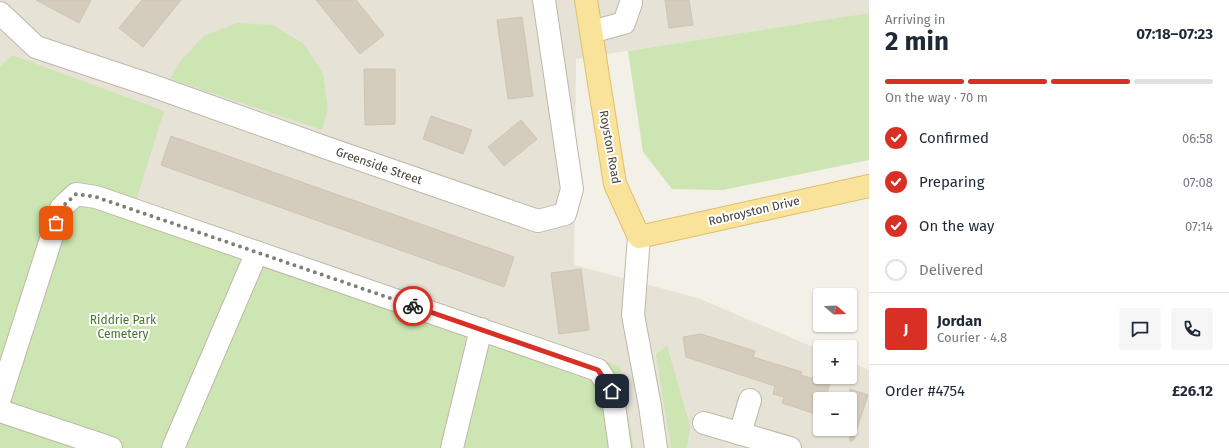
<!DOCTYPE html>
<meta charset="utf-8">
<style>
:root{--surface:#fff;--page:#f6f6f7;--text:#1f2937;--muted:#747a83;--line:#e0e1e3;--accent:#d93025}
body{margin:0;font-family:"Fira Sans",sans-serif;background:var(--page);color:var(--text);height:100vh;display:flex;flex-direction:column;font-size:15px;white-space:nowrap}
*{box-sizing:border-box;margin:0}
p{font-size:13px;color:var(--muted)}
.icon{flex:none;width:22px;height:22px;fill:none;stroke:currentColor;stroke-width:2;stroke-linecap:round;stroke-linejoin:round}
.map{position:relative;flex:1;overflow:hidden}
.side{display:flex;flex-direction:column;background:var(--surface);width:360px}
.side>*{flex:none}
.needle{width:26px;rotate:109deg}
.fabs{position:absolute;left:813px;top:288px;display:grid;gap:8px}
.fabs a{display:grid;place-items:center;width:44px;height:44px;border-radius:4px;background:var(--surface);box-shadow:0 1px 3px #0004;font-size:20px}
.pin{position:absolute;display:grid;place-items:center;width:34px;height:34px;color:#fff;margin:-17px;border-radius:8px;box-shadow:0 2px 6px #0006}
.courier{position:absolute;display:grid;place-items:center;width:40px;height:40px;margin:-20px;border:3px solid #d93025;border-radius:50%;background:#fff;color:#222;box-shadow:0 1px 5px #0007}
.headline em{font-style:normal;font-weight:700}
.headline div{display:flex;flex-direction:column-reverse}
.headline{display:flex;align-items:center;justify-content:space-between;height:68px;padding:0 16px}
h1{font-size:26px;font-weight:700;line-height:30px}
.bar{display:grid;grid-template-columns:repeat(4,1fr);gap:6px 4px;align-content:center;height:48px;padding:0 16px}
.bar i{height:5px;border-radius:3px;background:var(--line)}
.bar .current{background:var(--accent)}
.bar p{grid-column:span 4}
.line{display:flex;align-items:center;gap:10px;padding:0 16px;border-top:1px solid var(--line)}
.line div{flex:1}
.round{display:grid;place-items:center;flex:none;width:42px;height:42px;border-radius:4px;background:var(--page)}
ol{padding:0 16px;list-style:none}
li{display:flex;align-items:center;gap:12px;height:44px}
li p{margin-inline-start:auto}
li .icon{padding:4px;border-radius:50%;background:var(--accent);color:#fff;stroke-width:4}
li:last-child{color:var(--muted)}
li i{width:22px;height:22px;border:2px solid var(--line);border-radius:50%}
main{display:flex;flex:1;min-height:0}
.map>svg:first-child{display:block}
.residential{fill:#e6e2d5;fill-rule:evenodd}
.green{fill:#cce5b2}
.building{fill:#d4ccbd;stroke:#cec4b1}
.lines{fill:none;stroke-linecap:round;stroke-linejoin:round}
.minor-casing{stroke:#beb8aa;stroke-width:24}
.major-casing{stroke:#ddbf6a;stroke-width:24}
.minor{stroke:#fff;stroke-width:22}
.major{stroke:#f9e29a;stroke-width:22}
.done{stroke:#827e74;stroke-width:4;stroke-dasharray:0 7.2}
.route{stroke:#d93025;stroke-width:5}
.labels{text-anchor:middle;stroke-width:4;stroke-linejoin:round;paint-order:stroke}
.street-label{font-size:12px;fill:#454036;stroke:#fff}
.park-label{font-size:12px;fill:#45742c;stroke:#fff}
</style>
<main>
<div class="map">
<svg width="869" height="448" viewBox="0 0 869 448">
<rect width="100%" height="100%" fill="#f3f0e7"/>
<path class="residential" d="M 0,0 L 869,0 L 869,13 L 576,59 L 574,265 L 698,298 L 820,350 L 820,377 L 850,377 L 850,362 L 869,370 L 869,448 L 634,448 L 620,366 L 135,204 L 12,55 L 0,66 ZM 820,399 L 850,399 L 850,429 L 820,429 Z"/>
<path class="green" d="M 869,13 L 869,160 L 723,190 L 672,189 L 643,152 L 628,51 Z
M 237,23 L 273,25 L 304,44 L 323,74 L 328,109 L 322,130 L 170,79 L 182,59 L 204,36 Z
M 12,55 L 164,111 L 135,204 L 620,366 L 634,448 L 0,448 L 0,66 Z
M 667,346 L 690,426 L 687,448 L 671,448 L 656,354 Z"/>
<path class="building" d="M 36,0 L 91,0 L 79,23 Z
M 142,0 L 181,0 L 143,47 L 119,28 Z
M 316,0 L 356,0 L 384,35 L 360,54 Z
M 665,0 L 689,0 L 693,25 L 669,28 Z
M 522,17 L 533,96 L 508,99 L 497,20 Z
M 364,69 L 395,69 L 395,124 L 365,125 Z
M 431,116 L 472,130 L 463,154 L 423,139 Z
M 521,120 L 537,139 L 504,166 L 488,147 Z
M 171,136 L 514,257 L 504,287 L 161,165 Z
M 581,269 L 589,330 L 559,334 L 551,273 Z
M 701,334 L 755,351 L 753,357 L 802,372 L 801,375 L 830,384 L 825,399 L 820,399 L 819,415 L 782,403 L 784,397 L 773,394 L 775,386 L 686,357 L 683,337 Z
M 850,389 L 868,395 L 853,441 L 850,441 Z"/>
<g class="lines">
<g class="minor-casing">
<path id="minor" d="M 0,13 L 36,47 L 153,86 L 327,148 L 538,221 L 565,214 L 572,189 L 544,0
M 591,32 L 624,23 L 631,3 L 631,0
M 639,237 L 633,315 L 650,406 L 656,448
M 0,398 L 61,208 L 76,194 L 96,197 L 598,370 L 612,391 L 620,448
M 0,411 L 111,448
M 704,423 L 790,448
M 740,434 L 750,400
M 173,448 L 257,252
M 452,448 L 481,329"/>
</g>
<g class="major-casing">
<path id="major" d="M 586,0 L 615,184 L 639,237 L 869,186"/>
</g>
<use href="#minor" class="minor"/>
<use href="#major" class="major"/>
</g>
<g class="lines">
<path class="done" d="M 56,223 L 61,208 L 76,194 L 96,197 L 413,306"/>
<path class="route" d="M 413,306 L 598,370 L 612,391"/>
</g>
<g class="labels">
<g class="street-label">
<text transform="translate(610 147) rotate(80)" y="4">Royston Road</text>
<text transform="translate(379 166) rotate(19)" y="4">Greenside Street</text>
<text transform="translate(754 211) rotate(-13)" y="4">Robroyston Drive</text>
</g>
<g class="park-label">
<text x="123" y="324">Riddrie Park<tspan x="123" dy="14">Cemetery</tspan></text>
</g>
</g>
</svg>
<div class="fabs">
<a><svg class="needle" viewBox="-14 -14 28 28"><path d="M0-13l5 13h-10z" fill="#e53935"/><path d="M0 13l5-13h-10z" fill="#747a83"/></svg></a>
<a>+</a>
<a>−</a>
</div>
<div class="pin" style="left:56px;top:223px;background:#ea580c"><svg class="icon" aria-label="bag" viewBox="0 0 24 24"><path d="M5 8h14l-1 12H6zM9 8a3 3 0 0 1 6 0"/></svg></div>
<div class="pin" style="left:612px;top:391px;background:#1f2937"><svg class="icon" aria-label="home" viewBox="0 0 24 24"><path d="M3 11l9-7 9 7M6 9v11h12V9"/></svg></div>
<div class="courier" style="left:413px;top:306px"><svg class="icon" aria-label="bike" viewBox="0 0 24 24"><circle cx="6" cy="16" r="4"/><circle cx="18" cy="16" r="4"/><path d="M6 16l4-8h5l3 8M10 8l3 8H6M13 5h3"/></svg></div>
</div>
<section class="side">
<div class="headline"><div><h1>2 min</h1><p>Arriving in</p></div><em>07:18–07:23</em></div>
<div class="bar"><i class="current"></i><i class="current"></i><i class="current"></i><i></i><p>On the way · 70 m</p></div>
<ol>
<li><svg class="icon" aria-label="check" viewBox="0 0 24 24"><path d="M5 12l5 5 9-10"/></svg>Confirmed<p>06:58</p></li>
<li><svg class="icon" aria-label="check" viewBox="0 0 24 24"><path d="M5 12l5 5 9-10"/></svg>Preparing<p>07:08</p></li>
<li><svg class="icon" aria-label="check" viewBox="0 0 24 24"><path d="M5 12l5 5 9-10"/></svg>On the way<p>07:14</p></li>
<li><i></i>Delivered</li>
</ol>
<div class="line" style="height:72px"><b class="round" style="background:var(--accent);color:#fff">J</b><div><b>Jordan</b><p>Courier · 4.8</p></div><a class="round"><svg class="icon" aria-label="chat" viewBox="0 0 24 24"><path d="M4 5h16v11H9l-5 4z"/></svg></a><a class="round"><svg class="icon" aria-label="phone" viewBox="0 0 24 24"><path d="M5 4h4l2 5-3 2q2 4 5 5l2-3 5 2v4C11 20 4 13 5 4z"/></svg></a></div>
<div class="line" style="height:52px"><div>Order #4754</div><b>£26.12</b></div>
</section>
</main>
